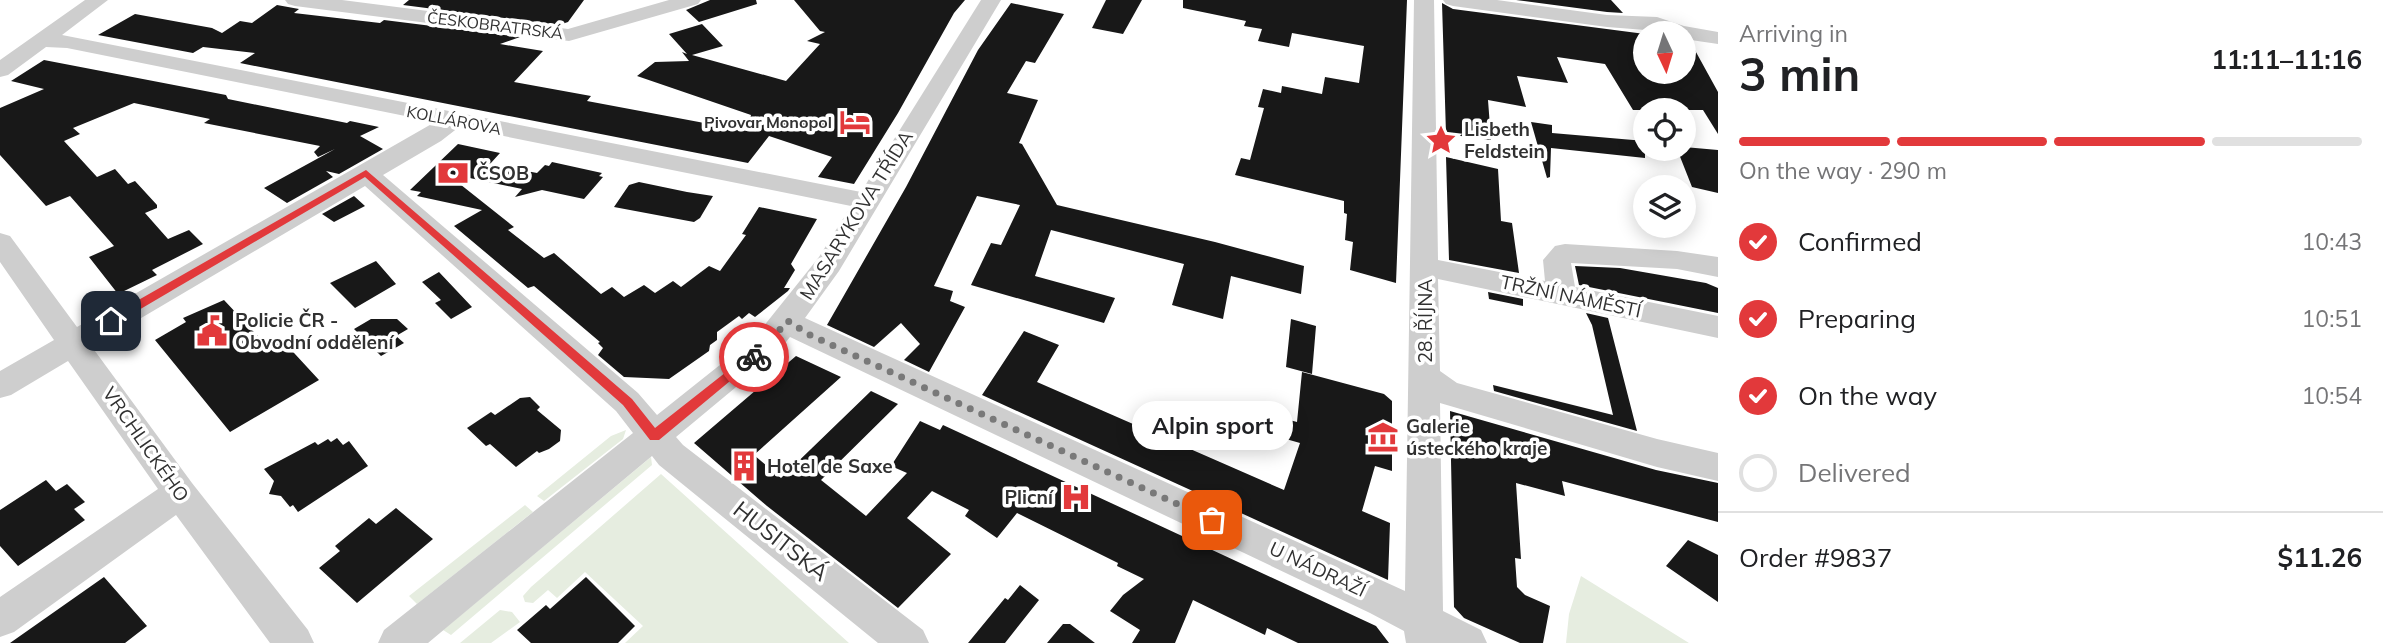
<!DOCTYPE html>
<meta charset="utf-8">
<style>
:root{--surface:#fff;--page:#f6f6f6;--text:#202124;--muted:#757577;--line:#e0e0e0;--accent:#e2393b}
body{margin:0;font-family:Mulish,sans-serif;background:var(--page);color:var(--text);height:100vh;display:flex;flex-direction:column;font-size:26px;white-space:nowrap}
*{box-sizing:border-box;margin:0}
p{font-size:23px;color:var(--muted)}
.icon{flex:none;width:38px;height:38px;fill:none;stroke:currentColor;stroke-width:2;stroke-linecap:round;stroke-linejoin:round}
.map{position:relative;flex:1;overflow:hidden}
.sheet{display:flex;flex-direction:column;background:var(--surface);width:665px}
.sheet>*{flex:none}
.needle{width:46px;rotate:176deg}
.tools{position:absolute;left:1633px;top:21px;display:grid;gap:14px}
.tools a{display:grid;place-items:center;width:63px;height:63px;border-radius:50%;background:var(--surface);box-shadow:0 4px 18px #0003;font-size:35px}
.pin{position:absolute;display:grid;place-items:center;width:60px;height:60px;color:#fff;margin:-30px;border-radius:14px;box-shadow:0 4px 10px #0006}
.courier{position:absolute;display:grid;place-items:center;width:70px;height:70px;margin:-35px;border:5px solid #e2393b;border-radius:50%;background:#fff;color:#222;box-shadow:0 2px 9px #0007}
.bubble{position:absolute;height:49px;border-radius:24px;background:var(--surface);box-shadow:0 4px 18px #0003;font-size:23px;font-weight:700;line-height:49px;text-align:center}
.overview em{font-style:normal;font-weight:700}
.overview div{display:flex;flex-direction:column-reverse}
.overview{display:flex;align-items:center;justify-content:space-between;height:119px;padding:0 21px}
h1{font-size:46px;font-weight:700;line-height:52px}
.bar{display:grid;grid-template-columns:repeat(4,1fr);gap:10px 7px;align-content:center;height:84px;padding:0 21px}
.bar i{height:9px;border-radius:5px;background:var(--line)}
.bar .current{background:var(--accent)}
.bar p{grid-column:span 4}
.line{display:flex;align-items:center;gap:18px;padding:0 21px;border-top:2px solid var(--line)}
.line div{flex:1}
ol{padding:0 21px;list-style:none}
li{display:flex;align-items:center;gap:21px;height:77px}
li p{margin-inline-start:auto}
li .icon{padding:7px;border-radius:50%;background:var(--accent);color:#fff;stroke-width:4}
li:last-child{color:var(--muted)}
li i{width:38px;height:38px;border:4px solid var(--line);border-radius:50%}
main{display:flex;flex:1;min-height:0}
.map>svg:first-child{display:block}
.green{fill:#e6ede0}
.building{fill:#181818}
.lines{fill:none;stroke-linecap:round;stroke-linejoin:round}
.minor{fill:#cecece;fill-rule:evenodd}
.route{fill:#e2393b}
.done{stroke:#797979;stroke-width:7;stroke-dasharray:0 12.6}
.labels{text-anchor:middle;stroke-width:7;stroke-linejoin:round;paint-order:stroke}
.far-street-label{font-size:16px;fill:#313131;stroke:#fff}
.far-poi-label{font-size:16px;font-weight:bold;fill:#313131;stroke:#fff;text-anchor:end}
.poi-label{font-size:19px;font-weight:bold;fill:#313131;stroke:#fff;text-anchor:start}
.street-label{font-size:19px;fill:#313131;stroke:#fff}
.near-street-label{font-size:23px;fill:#313131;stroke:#fff}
</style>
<main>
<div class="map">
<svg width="1718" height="643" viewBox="0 0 1718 643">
<rect width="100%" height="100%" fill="#fff"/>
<path class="green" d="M 626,430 L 623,439 L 544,501 L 537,496 L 611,436 Z
M 651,457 L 652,465 L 451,635 L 443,630 Z
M 661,474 L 849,643 L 625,643 L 643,626 L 585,572 L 557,598 L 548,590 L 533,603 L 525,602 L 523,596 L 531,587 Z
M 525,505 L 533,512 L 417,604 L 409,596 Z
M 1581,576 L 1689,643 L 1566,643 L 1569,614 Z
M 500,610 L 512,612 L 520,622 L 491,643 L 460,643 Z"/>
<path class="building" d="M 409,0 L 584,0 L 568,22 L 559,25 L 403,5 Z
M 710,0 L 756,0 L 757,4 L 699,22 L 686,10 Z
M 794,0 L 965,0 L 954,13 L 898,113 L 854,184 L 818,177 L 832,157 L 769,136 L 748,163 L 240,63 L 255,53 L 203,47 L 193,53 L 98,35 L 135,14 L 212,28 L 222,33 L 240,21 L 252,23 L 277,5 L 299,9 L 294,13 L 380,23 L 384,20 L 520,37 L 500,44 L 543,51 L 514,82 L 591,96 L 587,101 L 747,131 L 751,115 L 637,76 L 655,62 L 689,61 L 682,52 L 687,54 L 669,34 L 702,24 L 723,46 L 692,55 L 786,81 L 820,44 L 807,41 L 825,32 L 820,31 Z
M 1106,0 L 1142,0 L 1123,34 L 1092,28 Z
M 1183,0 L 1407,0 L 1396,283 L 1350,270 L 1353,242 L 1345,240 L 1347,214 L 1344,213 L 1344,201 L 1235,175 L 1241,158 L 1250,160 L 1264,108 L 1258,107 L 1263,89 L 1281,93 L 1282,86 L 1322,94 L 1325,77 L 1359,83 L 1364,46 L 1292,33 L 1289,47 L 1258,41 L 1262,29 L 1244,26 L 1246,21 L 1183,8 Z
M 1516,0 L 1611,0 L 1623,13 L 1607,12 Z
M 1011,3 L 1064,14 L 1035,63 L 1026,61 L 1007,93 L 1038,100 L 1019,143 L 1022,144 L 1057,205 L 1215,242 L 1304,266 L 1301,294 L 1231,276 L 1223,319 L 1172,305 L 1184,264 L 1051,230 L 1035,276 L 1115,298 L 1104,323 L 971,285 L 991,243 L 1001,245 L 1020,205 L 977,196 L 934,286 L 953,291 L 950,301 L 965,307 L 929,372 L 904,360 L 920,344 L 901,323 L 874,347 L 827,325 L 906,187 L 978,50 Z
M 1442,3 L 1453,9 L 1645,34 L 1645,72 L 1684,72 L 1684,42 L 1691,43 L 1718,92 L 1718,134 L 1703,110 L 1633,110 L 1605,64 L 1557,57 L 1568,83 L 1517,76 L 1526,107 L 1488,100 L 1491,140 L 1446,134 Z
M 44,60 L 226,95 L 228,99 L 347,123 L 350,121 L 379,127 L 360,136 L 383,149 L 339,174 L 326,171 L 333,177 L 287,203 L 264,188 L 335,149 L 318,157 L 314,152 L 320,146 L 204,123 L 210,119 L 134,103 L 73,128 L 80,134 L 64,141 L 97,177 L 115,169 L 128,184 L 135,181 L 157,205 L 157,208 L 145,213 L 168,239 L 189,230 L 203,244 L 152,270 L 157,275 L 118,294 L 89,257 L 114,246 L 70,196 L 46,206 L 0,155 L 0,108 L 44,89 L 11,81 Z
M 1531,122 L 1552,125 L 1552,133 L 1645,141 L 1645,158 L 1551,148 L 1550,177 L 1547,178 Z
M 458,144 L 500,153 L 490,164 L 537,173 L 545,165 L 549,166 L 552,162 L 602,173 L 599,176 L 603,177 L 584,199 L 542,190 L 515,197 L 522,189 L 446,173 L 514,227 L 508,230 L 544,258 L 554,253 L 601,294 L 612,287 L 624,297 L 644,285 L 655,293 L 673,281 L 681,287 L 709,266 L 720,271 L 746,235 L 742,234 L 759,207 L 817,219 L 791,264 L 795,270 L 784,288 L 790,288 L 788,291 L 755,317 L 749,313 L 742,319 L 739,316 L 717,332 L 717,340 L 710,345 L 709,351 L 669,379 L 624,377 L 598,355 L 603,348 L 598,343 L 600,342 L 534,286 L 528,288 L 454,226 L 482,210 L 417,196 L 421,192 L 410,190 Z
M 1684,147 L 1718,150 L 1718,193 L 1692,187 L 1677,149 Z
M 1446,157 L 1498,169 L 1501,221 L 1512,223 L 1519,273 L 1449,260 Z
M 639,182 L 687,192 L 713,196 L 700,218 L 694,222 L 614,207 L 629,185 Z
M 354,196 L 365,206 L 334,222 L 322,214 Z
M 376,261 L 396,284 L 355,308 L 330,283 Z
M 1575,266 L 1620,268 L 1706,283 L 1718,288 L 1718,313 L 1579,285 Z
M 439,272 L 472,307 L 451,319 L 435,303 L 441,300 L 422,282 Z
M 1488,292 L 1523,299 L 1523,306 L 1489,299 Z
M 224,300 L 269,348 L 283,341 L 319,380 L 230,432 L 155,340 L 186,322 L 183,318 Z
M 1586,313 L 1608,318 L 1637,431 L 1494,391 L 1493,385 L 1613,415 L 1592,325 Z
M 371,319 L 397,319 L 408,329 L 396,336 L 404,343 L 381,356 L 354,329 Z
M 1291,319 L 1316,326 L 1312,374 L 1286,367 Z
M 1024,331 L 1059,345 L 1037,382 L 1284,490 L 1300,443 L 1254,430 L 1256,411 L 1297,422 L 1302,372 L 1384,394 L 1392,401 L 1392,471 L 1375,466 L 1362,511 L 1390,523 L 1388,580 L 982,395 Z
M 796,356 L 841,377 L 754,455 L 781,478 L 871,391 L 898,404 L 821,480 L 866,516 L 907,473 L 891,466 L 920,421 L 940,430 L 943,425 L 1376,626 L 1389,643 L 1298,643 L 1267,628 L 1265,635 L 1193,600 L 1175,643 L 1132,643 L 1140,630 L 1110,611 L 1123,595 L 1144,579 L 1117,566 L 1118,563 L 1017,513 L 997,538 L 965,516 L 969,510 L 932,491 L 907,518 L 951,554 L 898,608 L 767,506 L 694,443 Z
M 530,397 L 540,407 L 537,410 L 561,430 L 560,441 L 549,449 L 539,453 L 537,451 L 516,467 L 490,444 L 486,446 L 467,428 L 491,412 L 495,415 L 520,398 Z
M 1450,411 L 1656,470 L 1718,483 L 1718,522 L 1562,481 L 1565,496 L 1516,483 L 1521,559 L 1515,558 L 1517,587 L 1525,595 L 1550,606 L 1543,643 L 1520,643 L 1464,618 L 1454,607 Z
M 337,438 L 343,445 L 349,441 L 368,466 L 298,512 L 293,505 L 290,507 L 281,496 L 269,494 L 274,481 L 264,469 L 315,442 L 318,445 L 328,439 L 331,442 Z
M 46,480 L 56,491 L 67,484 L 85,502 L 74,509 L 85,520 L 18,566 L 0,546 L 0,510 Z
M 396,508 L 433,539 L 357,603 L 319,568 L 340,551 L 335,546 L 369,518 L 376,524 Z
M 1688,540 L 1718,555 L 1718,602 L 1666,566 Z
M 104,577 L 147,626 L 125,643 L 10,643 Z
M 586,577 L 635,626 L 618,643 L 531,643 L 517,630 L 546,605 L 550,609 Z
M 1020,585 L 1039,600 L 1005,643 L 968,643 L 1005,598 L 1008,600 Z
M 1063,624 L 1070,624 L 1095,643 L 1047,643 Z"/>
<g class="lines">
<path class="minor" d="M 85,0 L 108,0 L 62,35 L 861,192 L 981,0 L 1001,0 L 839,271 L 805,318 L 1405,591 L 1414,0 L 1434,0 L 1438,260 L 1545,281 L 1543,260 L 1555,246 L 1565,244 L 1677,251 L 1718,257 L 1718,277 L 1677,269 L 1571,263 L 1575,287 L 1718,316 L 1718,338 L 1438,279 L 1440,371 L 1457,383 L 1657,439 L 1718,453 L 1718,481 L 1657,467 L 1440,403 L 1443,611 L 1481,630 L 1487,643 L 1406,643 L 1404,631 L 1370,613 L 790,337 L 777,353 L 676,437 L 683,445 L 923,630 L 929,643 L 878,643 L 659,465 L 652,456 L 428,643 L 378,643 L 384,630 L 633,433 L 616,411 L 365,186 L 92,347 L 192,483 L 308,630 L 314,643 L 270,643 L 176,515 L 14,632 L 0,637 L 0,597 L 158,489 L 68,361 L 11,395 L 0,398 L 0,371 L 54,340 L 0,262 L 0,233 L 10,236 L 77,327 L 435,122 L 67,48 L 46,47 L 8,75 L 0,77 L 0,60 ZM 459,127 L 851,206 L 819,257 L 755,337 L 657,415 L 638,393 L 383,175 L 441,141 Z
M 285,0 L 342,0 L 568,29 L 669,0 L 701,0 L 698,4 L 569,41 L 295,6 L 288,4 Z
M 1443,0 L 1497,0 L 1607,15 L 1657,17 L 1684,26 L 1718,32 L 1718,44 L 1684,39 L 1684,33 L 1607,27 L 1453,6 L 1446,4 Z"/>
</g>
<path class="route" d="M 366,170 L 632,399 L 655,428 L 749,354 L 754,352 L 759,357 L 659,440 L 650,440 L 623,405 L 365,177 L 115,324 L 107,324 L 107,318 Z"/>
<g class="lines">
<path class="done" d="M 754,357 L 788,321 L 808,334 L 1212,520"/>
</g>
<defs>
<g id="hotel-bare" transform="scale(2.415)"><path d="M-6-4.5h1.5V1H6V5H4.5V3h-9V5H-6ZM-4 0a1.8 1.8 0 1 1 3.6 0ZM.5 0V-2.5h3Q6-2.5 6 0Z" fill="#e2393b" stroke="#fff" stroke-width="2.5" paint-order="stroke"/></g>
<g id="sight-bare" transform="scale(2.415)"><path d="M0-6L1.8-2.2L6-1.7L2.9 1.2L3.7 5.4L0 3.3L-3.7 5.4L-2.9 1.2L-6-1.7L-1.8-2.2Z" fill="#e2393b" stroke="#fff" stroke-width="2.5" paint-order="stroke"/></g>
<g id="bank-bare" transform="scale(2.415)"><path d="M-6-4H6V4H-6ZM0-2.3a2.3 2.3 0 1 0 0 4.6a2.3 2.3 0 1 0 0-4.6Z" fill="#e2393b" stroke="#fff" stroke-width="2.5" paint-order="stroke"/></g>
<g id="civic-bare" transform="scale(2.415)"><path d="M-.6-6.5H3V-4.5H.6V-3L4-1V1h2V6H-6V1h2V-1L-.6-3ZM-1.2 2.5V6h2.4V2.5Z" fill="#e2393b" stroke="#fff" stroke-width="2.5" paint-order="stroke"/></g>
<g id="museum-bare" transform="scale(2.415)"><path d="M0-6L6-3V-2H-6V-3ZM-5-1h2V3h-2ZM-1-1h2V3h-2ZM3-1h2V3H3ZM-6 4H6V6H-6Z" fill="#e2393b" stroke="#fff" stroke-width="2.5" paint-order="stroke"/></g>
<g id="building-bare" transform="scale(2.415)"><path d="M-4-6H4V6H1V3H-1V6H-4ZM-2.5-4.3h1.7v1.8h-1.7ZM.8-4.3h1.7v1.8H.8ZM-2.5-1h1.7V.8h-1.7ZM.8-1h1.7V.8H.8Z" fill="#e2393b" stroke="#fff" stroke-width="2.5" paint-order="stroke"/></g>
<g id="hospital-bare" transform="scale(2.415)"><path d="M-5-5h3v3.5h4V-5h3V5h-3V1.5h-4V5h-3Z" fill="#e2393b" stroke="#fff" stroke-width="2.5" paint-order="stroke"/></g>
</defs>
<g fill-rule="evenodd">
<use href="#hotel-bare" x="855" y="122"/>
<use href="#sight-bare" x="1441" y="140"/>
<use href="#bank-bare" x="453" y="173"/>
<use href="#civic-bare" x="212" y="331"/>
<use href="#museum-bare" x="1383" y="437"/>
<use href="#building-bare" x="744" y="466"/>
<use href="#hospital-bare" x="1076" y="497"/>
</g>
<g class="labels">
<g class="far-street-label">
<text transform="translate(495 25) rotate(7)" y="6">ČESKOBRATRSKÁ</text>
<text transform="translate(454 120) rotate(11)" y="6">KOLLÁROVA</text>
</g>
<g class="far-poi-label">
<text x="832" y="128">Pivovar Monopol</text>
</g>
<g class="poi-label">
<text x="1464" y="136">Lisbeth<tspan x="1464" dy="22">Feldstein</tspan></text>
<text x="476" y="180">ČSOB</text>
<text x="235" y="327">Policie ČR -<tspan x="235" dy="22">Obvodní oddělení</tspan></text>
<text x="1406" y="433">Galerie<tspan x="1406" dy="22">ústeckého kraje</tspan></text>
<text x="767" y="473">Hotel de Saxe</text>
<text x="1053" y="504" text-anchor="end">Plicní</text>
</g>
<g class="street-label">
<text transform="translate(856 215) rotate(-58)" y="7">MASARYKOVA TŘÍDA</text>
<text transform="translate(1571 296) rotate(12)" y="7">TRŽNÍ NÁMĚSTÍ</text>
<text transform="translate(1425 321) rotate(-90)" y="7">28. ŘÍJNA</text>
<text transform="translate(146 444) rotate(55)" y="7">VRCHLICKÉHO</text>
<text transform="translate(1318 569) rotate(25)" y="7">U NÁDRAŽÍ</text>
</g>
<g class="near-street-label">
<text transform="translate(781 541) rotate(38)" y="8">HUSITSKÁ</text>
</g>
</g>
</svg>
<div class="tools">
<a><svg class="needle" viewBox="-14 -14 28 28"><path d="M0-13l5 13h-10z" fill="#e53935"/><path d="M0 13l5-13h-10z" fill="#757577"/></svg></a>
<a><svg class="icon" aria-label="locate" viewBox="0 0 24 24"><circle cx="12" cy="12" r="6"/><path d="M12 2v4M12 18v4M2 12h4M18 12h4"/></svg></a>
<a><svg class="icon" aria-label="layers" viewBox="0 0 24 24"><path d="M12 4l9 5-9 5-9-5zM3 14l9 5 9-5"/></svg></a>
</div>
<div class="pin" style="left:1212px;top:520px;background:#ea580c"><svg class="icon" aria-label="bag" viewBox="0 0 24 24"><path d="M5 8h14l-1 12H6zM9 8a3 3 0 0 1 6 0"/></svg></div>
<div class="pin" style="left:111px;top:321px;background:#1f2937"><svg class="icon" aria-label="home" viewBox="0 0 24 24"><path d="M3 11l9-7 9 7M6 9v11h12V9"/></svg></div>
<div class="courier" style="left:754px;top:357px"><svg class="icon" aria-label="bike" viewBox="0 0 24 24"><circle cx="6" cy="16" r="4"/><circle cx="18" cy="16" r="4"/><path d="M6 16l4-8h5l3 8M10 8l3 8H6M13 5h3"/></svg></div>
<div class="bubble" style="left:1132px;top:401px;width:161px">Alpin sport</div>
</div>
<section class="sheet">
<div class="overview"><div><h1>3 min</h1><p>Arriving in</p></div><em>11:11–11:16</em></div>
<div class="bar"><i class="current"></i><i class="current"></i><i class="current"></i><i></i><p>On the way · 290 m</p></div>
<ol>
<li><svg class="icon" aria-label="check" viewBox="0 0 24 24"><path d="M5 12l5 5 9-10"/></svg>Confirmed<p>10:43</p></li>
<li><svg class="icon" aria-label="check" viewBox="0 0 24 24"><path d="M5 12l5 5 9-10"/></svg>Preparing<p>10:51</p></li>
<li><svg class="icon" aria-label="check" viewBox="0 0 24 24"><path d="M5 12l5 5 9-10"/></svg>On the way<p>10:54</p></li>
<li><i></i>Delivered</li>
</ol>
<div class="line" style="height:91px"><div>Order #9837</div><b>$11.26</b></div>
</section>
</main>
